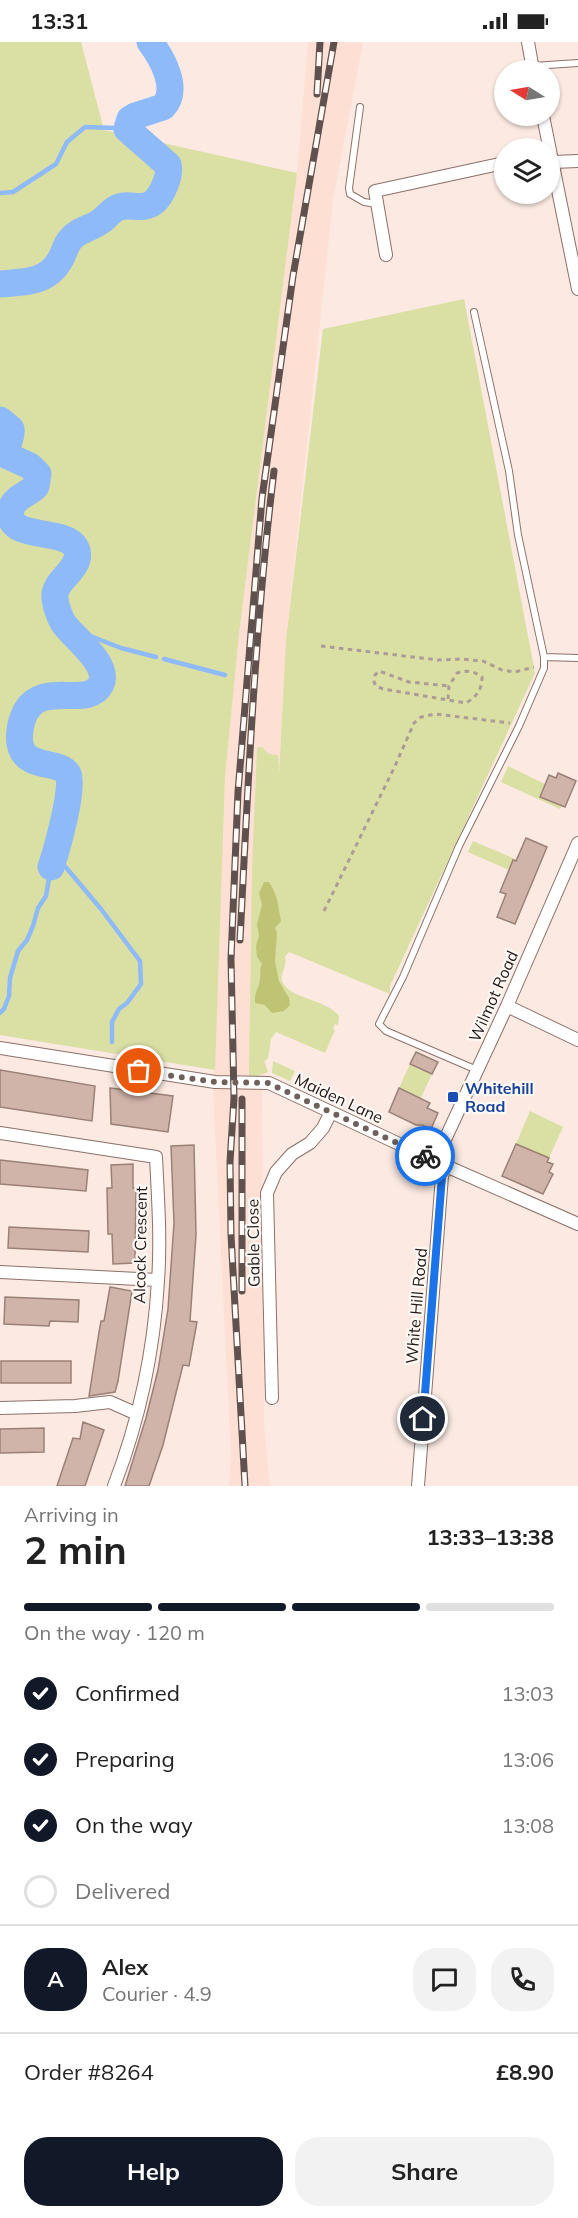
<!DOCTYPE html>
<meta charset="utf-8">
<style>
:root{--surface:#fff;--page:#f2f2f2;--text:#222;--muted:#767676;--line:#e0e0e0;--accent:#111827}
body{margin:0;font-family:Mulish,sans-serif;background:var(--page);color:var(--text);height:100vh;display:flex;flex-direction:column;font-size:22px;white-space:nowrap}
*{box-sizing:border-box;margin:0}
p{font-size:20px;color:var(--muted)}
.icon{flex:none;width:33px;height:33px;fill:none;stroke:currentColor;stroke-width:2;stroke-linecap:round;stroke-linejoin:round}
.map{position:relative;height:1444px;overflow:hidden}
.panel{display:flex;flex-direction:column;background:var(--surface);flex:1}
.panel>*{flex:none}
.needle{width:39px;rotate:281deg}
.buttons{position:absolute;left:494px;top:18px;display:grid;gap:12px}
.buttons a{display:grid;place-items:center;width:66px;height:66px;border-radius:50%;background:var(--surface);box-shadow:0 2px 4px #0004;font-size:30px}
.pin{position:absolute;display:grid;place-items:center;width:51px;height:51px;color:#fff;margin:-26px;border:3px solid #fff;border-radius:50%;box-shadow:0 2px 6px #0007}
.courier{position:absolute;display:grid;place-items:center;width:60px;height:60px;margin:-30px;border:4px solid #1a73e8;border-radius:50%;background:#fff;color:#222;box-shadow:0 2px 8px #0007}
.head em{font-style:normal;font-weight:700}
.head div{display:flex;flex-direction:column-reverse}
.head{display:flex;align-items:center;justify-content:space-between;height:102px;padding:0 24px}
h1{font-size:39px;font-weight:700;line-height:45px}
.bar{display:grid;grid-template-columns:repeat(4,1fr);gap:9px 6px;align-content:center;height:72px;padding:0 24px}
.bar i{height:8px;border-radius:4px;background:var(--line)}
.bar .on{background:var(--accent)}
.bar p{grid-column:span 4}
.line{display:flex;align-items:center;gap:15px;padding:0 24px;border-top:2px solid var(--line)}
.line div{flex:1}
.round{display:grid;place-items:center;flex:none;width:63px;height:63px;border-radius:24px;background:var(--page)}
ol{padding:0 24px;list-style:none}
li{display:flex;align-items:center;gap:18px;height:66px}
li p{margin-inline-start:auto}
li .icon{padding:6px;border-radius:50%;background:var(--accent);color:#fff;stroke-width:4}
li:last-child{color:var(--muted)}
li i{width:33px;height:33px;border:3px solid var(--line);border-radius:50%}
.cta{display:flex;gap:12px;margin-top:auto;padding:12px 24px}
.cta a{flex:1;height:69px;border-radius:24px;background:var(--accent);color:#fff;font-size:24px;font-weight:700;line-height:69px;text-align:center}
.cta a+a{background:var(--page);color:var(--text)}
.status{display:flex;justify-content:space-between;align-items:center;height:42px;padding:0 30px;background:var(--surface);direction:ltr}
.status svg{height:16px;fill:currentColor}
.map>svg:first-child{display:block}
.built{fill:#fedfd4}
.green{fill:#dadfa4}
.forest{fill:#bfc474}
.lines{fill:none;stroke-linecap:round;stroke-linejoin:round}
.stream{stroke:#8ebafa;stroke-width:4.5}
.river{stroke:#8ebafa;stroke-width:27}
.building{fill:#d1b4a9;stroke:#9b8076;stroke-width:1.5}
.lane-casing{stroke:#8c7167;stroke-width:8}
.street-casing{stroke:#8c7167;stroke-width:14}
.path{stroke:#ab9c96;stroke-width:3;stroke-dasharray:4.5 4.5;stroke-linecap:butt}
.lane{stroke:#fff;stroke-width:6}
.street{stroke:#fff;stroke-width:12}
.rail-casing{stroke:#5f524e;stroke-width:7}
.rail{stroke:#fff9f6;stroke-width:4.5;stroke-dasharray:14;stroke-linecap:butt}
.done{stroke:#6e615c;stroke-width:6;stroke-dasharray:0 10.8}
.route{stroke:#1a73e8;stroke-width:8}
.transit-dot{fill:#1a4fb4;stroke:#fff9f6;stroke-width:2}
.labels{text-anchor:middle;stroke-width:4.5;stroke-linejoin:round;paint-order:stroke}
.street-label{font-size:16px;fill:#221814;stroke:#fff9f6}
.transit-label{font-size:16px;font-weight:bold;fill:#164399;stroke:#fff9f6;text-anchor:start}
</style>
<div class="status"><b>13:31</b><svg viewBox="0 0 49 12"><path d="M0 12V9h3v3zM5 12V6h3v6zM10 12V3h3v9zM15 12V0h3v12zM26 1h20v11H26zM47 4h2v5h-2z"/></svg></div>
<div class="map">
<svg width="578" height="1444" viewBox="0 0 578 1444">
<rect width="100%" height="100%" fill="#fbe9e2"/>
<path class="built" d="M 308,0 L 363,0 L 333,158 L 286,598 L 270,900 L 266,1023 L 262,1055 L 264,1383 L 270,1444 L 229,1444 L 231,1415 L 213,1048 L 225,735 L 239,592 L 297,131 Z"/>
<path class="green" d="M 0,0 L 81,0 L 104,88 L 297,131 L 239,592 L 225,735 L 215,1028 L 0,993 Z
M 464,257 L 535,631 L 390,944 L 390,952 L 289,910 L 285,915 C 288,925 278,933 283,941 C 291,957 326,957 339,974 L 338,983 L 335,982 L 333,987 L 335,988 L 325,1011 L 276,990 L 271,997 L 268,1017 L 264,1019 L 268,1030 L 257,1034 L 249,1034 L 252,827 L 257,705 L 262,705 L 269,712 L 278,713 L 279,732 L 286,598 L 323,287 Z
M 508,724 L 545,742 L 540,755 L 561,764 L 560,767 L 501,740 Z
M 473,799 L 520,819 L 513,818 L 511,822 L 516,831 L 468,810 Z
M 273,1019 L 295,1029 L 290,1039 L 272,1031 Z
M 410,1022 L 432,1032 L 418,1062 L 409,1051 L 399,1046 Z
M 530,1069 L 563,1085 L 549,1116 L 544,1114 L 533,1123 L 538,1111 L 533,1108 L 531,1113 L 516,1102 Z"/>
<path class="forest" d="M 264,840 L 269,840 C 278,854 278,863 281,879 L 275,886 L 277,891 L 275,919 L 279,939 L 289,956 L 290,963 L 284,969 L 272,971 L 265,963 L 255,961 C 254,950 259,946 260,937 C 261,931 259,928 262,922 L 257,915 L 256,904 L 259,894 L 257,882 L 262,863 L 259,851 Z"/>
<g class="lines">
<path class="stream" d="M 0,151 L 13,150 L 56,122 L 67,100 L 85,85 L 116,86
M 70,589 L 80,590 L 121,606 L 156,615
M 164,617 L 225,633
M 56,808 L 58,816 L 101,867 L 140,919 L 141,942 L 127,961 L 119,967 L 112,980 L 112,1000
M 0,971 L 4,967 L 9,954 L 10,936 L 18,909 L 27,898 L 33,884 L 38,866 L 46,854 L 51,825"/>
<path class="river" d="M 0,242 C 24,240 47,241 60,218 C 64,212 65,204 70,198 C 78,187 91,187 101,179 C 106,176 109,171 115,167 C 127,159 142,170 154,160 C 162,153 171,133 168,123 L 127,87 L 130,77 L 135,74 L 163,65 C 180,47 162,16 150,0
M 0,378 L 11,387 C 13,397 4,403 8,414 L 30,424 L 38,432 L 36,444 C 29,452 17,454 12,464 C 0,503 70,482 77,509 C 82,528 52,538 55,557 C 56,565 60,576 64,582 C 74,596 110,622 101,642 C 87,671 29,628 20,688 C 14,731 58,716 68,732 C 75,744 56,810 51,825"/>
</g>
<path class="building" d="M 558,731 L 576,739 L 565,765 L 540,755 L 549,733 L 556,736 Z
M 526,796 L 547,805 L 515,882 L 497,875 L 506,852 L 500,850 L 513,818 L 516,819 Z
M 416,1010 L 438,1020 L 432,1032 L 410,1022 Z
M 0,1028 L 95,1044 L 92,1079 L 0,1065 Z
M 110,1046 L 173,1054 L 168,1090 L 111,1082 Z
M 399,1046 L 430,1061 L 427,1066 L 438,1071 L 431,1087 L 422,1083 L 416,1083 L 389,1070 Z
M 516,1102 L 549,1116 L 547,1120 L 553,1122 L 549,1130 L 553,1132 L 543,1152 L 502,1134 Z
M 194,1103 L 196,1193 L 190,1279 L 197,1280 L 189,1324 L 183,1323 L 163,1403 L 149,1444 L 125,1444 L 146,1376 L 158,1328 L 168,1267 L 174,1181 L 171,1104 Z
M 0,1118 L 88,1128 L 86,1149 L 0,1142 Z
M 133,1122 L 133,1146 L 136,1146 L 135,1221 L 113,1222 L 112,1192 L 108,1192 L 107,1146 L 112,1146 L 111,1123 Z
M 9,1185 L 89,1189 L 88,1210 L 8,1206 Z
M 110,1245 L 132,1249 L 118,1339 L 115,1350 L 89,1354 L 99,1290 L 101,1279 L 104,1279 Z
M 5,1255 L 79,1258 L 78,1280 L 50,1279 L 49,1284 L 4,1282 Z
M 1,1319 L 71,1319 L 71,1341 L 1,1341 Z
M 83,1380 L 104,1388 L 85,1444 L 57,1444 L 73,1396 L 80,1397 Z
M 44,1386 L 44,1410 L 0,1411 L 0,1387 Z"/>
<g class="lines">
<g class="lane-casing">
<path id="lane" d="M 533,24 L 578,21
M 360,65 L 349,146 L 350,152 L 364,160 L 377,162
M 474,270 L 509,429 L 518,493 L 544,615
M 477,1028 L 386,989 L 379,982 L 403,935 L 459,804 L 519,684 L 544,626 L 544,615 L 578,616"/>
</g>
<g class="street-casing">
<path id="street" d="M 528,0 L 533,28
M 543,74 L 578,247
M 553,120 L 578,119
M 386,213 L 375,149 L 504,121
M 507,964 L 578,998
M 0,1006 L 215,1040 L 269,1041 L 446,1124 L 578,1182
M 0,1091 L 156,1115 C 158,1156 161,1198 158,1239 C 154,1308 139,1379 114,1444
M 435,1119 L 507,964 L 578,801
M 0,1230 L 158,1238
M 272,1356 L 267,1151 L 276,1130 L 292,1112 L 310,1101 L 323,1086 L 331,1070
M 0,1366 L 75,1364 L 110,1360 L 137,1372
M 418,1444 L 442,1134 L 446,1124"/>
</g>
<path class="path" d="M 321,604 L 438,618 L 460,617 L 483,619 L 502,628 L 515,630 L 534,625
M 448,657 L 449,644 L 457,631 C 467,628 474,629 482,635 C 482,648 476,655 466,661 L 383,647 L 376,644 L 374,640 L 375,633 L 379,629 L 409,640 L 449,644
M 324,869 L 395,724 L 414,681 L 421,675 L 435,672 L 510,681"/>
<use href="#lane" class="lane"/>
<use href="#street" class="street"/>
<g class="rail-casing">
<path id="rail" d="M 317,52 L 320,0
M 240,898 C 248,742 255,584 274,429
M 242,1249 L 242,1057
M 245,1444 L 231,1193 L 230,1120 L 234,1056 L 231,917 L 238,750 L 262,456 L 293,234 L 334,0"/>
</g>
<use href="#rail" class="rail"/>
</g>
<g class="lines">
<path class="done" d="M 139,1029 L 215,1040 L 268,1041 L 425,1114"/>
<path class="route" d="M 423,1377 L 442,1134 L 446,1124 L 425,1114"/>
</g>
<rect class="transit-dot" x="447" y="1049" width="12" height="12" rx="3"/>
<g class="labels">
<g class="street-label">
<text transform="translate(493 954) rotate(-66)" y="6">Wilmot Road</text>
<text transform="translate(339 1056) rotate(25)" y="6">Maiden Lane</text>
<text transform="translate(253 1201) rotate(-91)" y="6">Gable Close</text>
<text transform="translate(140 1203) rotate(-89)" y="6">Alcock Crescent</text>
<text transform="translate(416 1264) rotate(-85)" y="6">White Hill Road</text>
</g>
<g class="transit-label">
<text x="465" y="1052">Whitehill<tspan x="465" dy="18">Road</tspan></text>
</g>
</g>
</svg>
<div class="buttons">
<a><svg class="needle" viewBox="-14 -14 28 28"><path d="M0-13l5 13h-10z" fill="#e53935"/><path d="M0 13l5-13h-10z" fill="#767676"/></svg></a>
<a><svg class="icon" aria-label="layers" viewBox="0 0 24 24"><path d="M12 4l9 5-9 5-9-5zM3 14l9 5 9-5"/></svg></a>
</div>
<div class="pin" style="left:139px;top:1029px;background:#ea580c"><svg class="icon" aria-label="bag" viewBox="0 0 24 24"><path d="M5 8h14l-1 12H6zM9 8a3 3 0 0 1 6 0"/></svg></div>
<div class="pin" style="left:423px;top:1377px;background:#1f2937"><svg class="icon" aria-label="home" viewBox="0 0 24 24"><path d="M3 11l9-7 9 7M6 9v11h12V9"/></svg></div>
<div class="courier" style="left:425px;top:1114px"><svg class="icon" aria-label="bike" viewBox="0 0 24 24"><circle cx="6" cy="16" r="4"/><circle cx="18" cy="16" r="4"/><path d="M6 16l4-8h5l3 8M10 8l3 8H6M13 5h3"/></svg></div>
</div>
<section class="panel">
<div class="head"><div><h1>2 min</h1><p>Arriving in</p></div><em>13:33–13:38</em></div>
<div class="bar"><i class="on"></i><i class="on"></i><i class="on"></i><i></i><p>On the way · 120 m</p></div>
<ol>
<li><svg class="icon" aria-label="check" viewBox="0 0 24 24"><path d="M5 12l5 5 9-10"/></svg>Confirmed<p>13:03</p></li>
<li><svg class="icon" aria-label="check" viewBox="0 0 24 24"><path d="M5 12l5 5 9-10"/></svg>Preparing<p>13:06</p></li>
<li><svg class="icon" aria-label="check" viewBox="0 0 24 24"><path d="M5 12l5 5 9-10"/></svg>On the way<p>13:08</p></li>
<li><i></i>Delivered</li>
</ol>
<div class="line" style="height:108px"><b class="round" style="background:var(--accent);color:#fff">A</b><div><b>Alex</b><p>Courier · 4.9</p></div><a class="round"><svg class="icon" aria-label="chat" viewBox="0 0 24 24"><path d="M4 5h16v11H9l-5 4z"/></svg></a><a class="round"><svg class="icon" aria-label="phone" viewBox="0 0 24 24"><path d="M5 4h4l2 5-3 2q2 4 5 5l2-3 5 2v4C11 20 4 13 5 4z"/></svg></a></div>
<div class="line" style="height:78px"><div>Order #8264</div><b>£8.90</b></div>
<div class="cta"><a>Help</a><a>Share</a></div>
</section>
